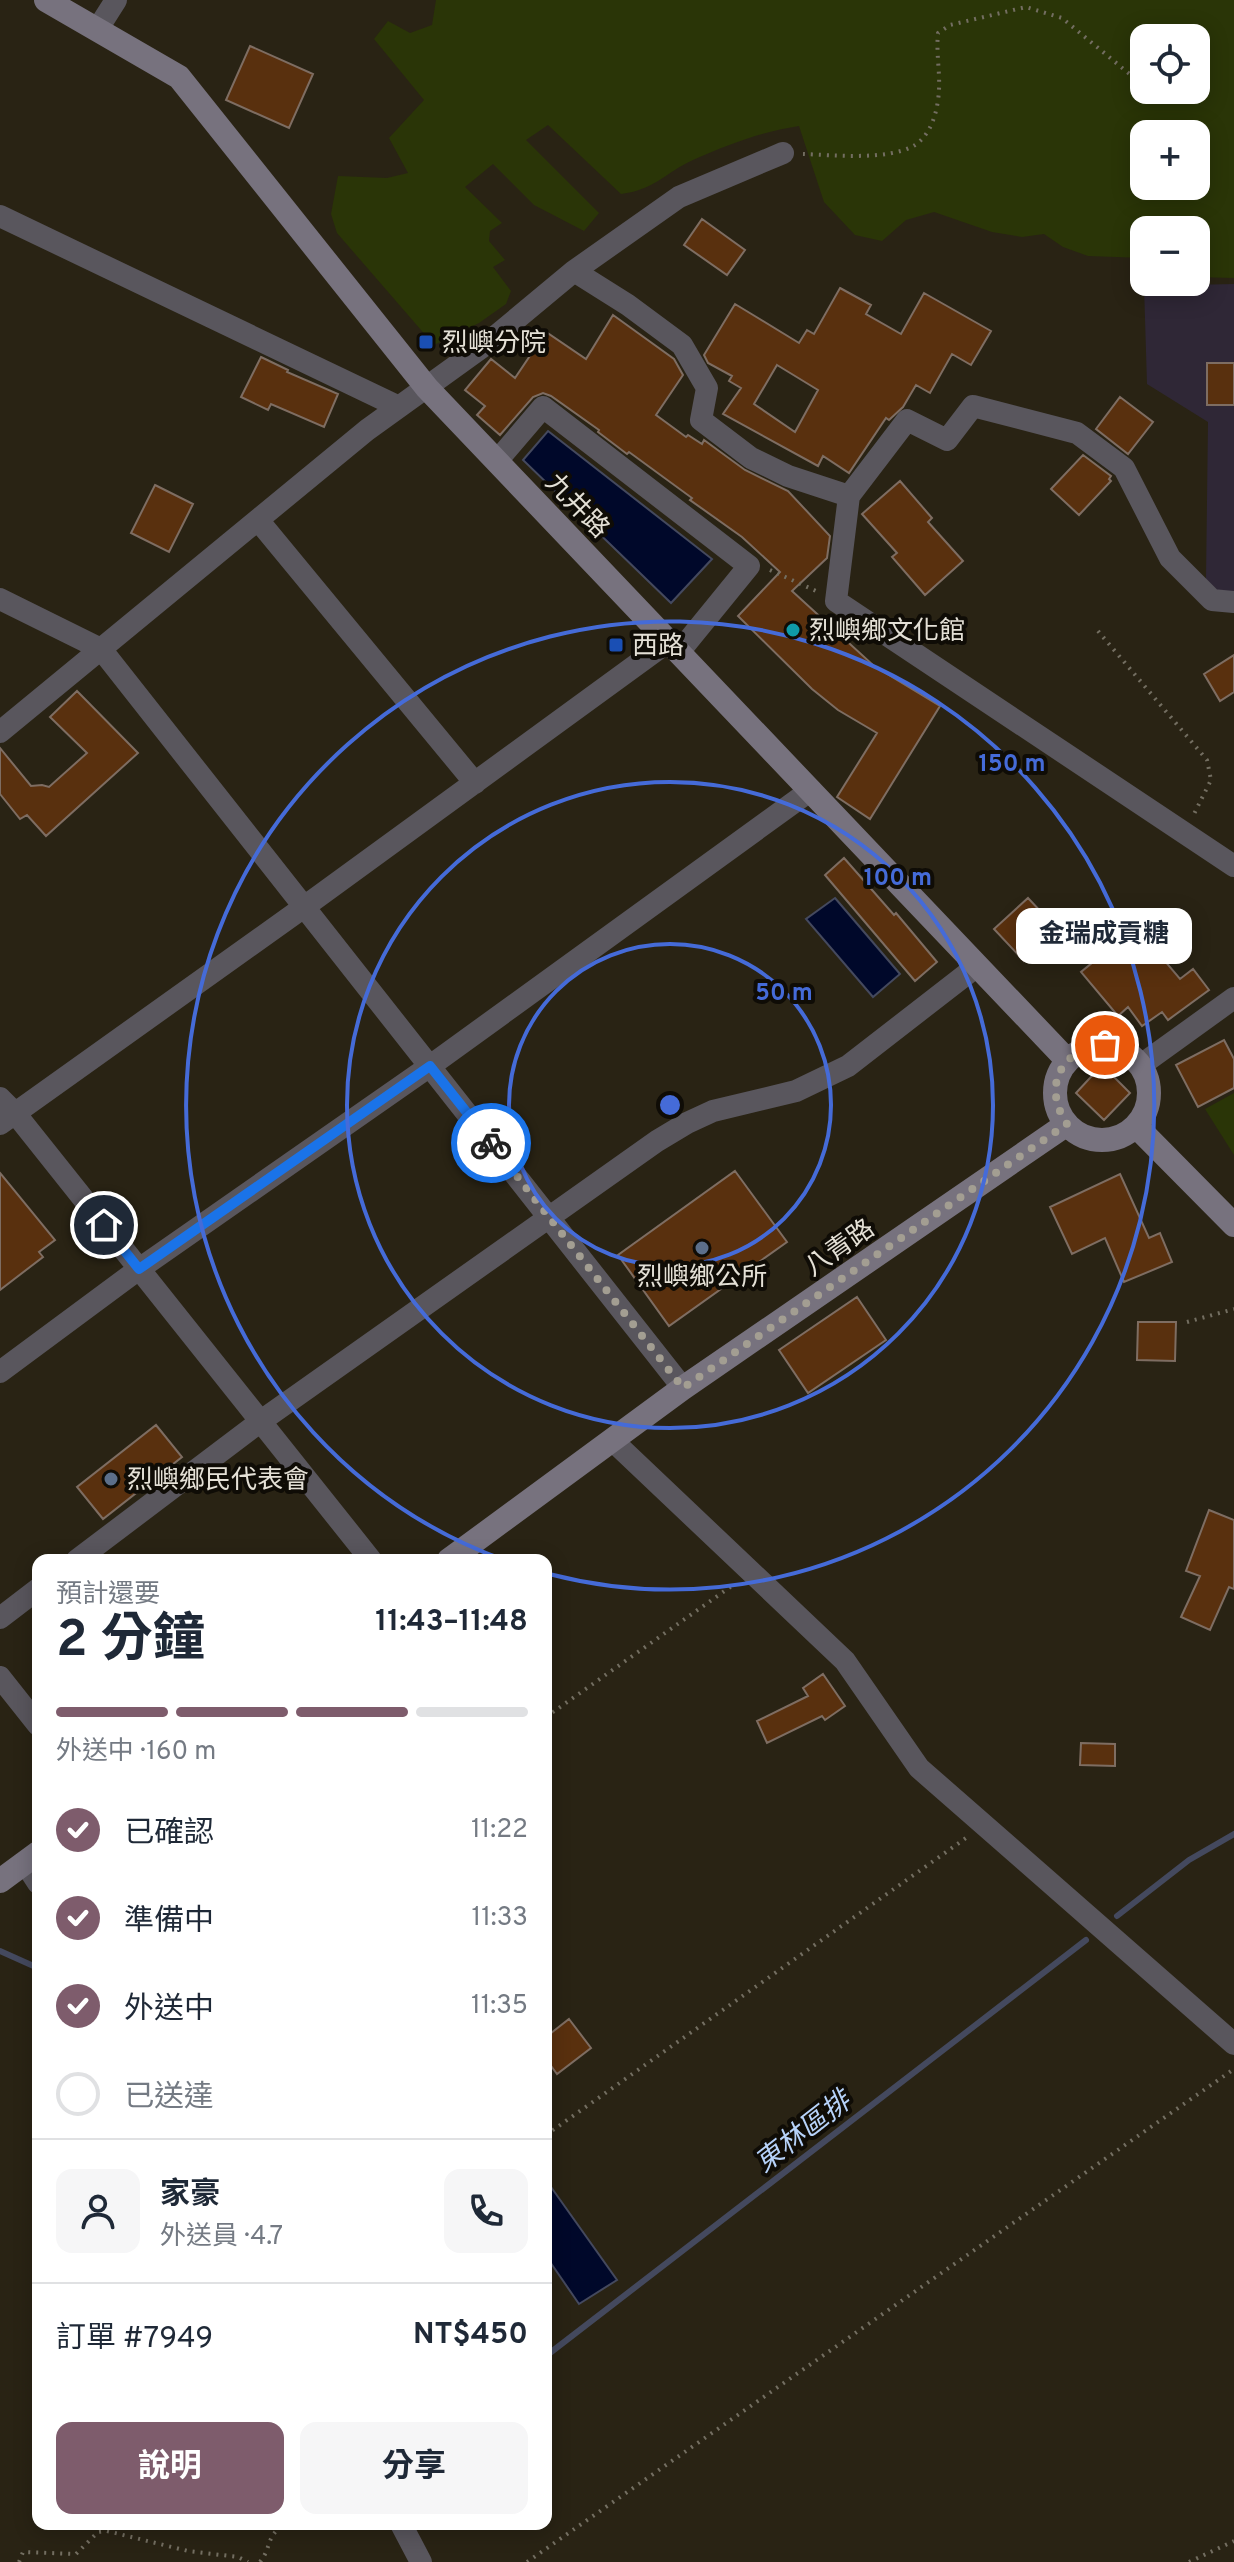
<!DOCTYPE html>
<html lang="zh-TW">
<meta charset="utf-8">
<style>
:root{--surface:#fff;--page:#f6f6f7;--text:#1f2937;--muted:#747a83;--line:#e0e1e3;--accent:#7e5c6c}
body{margin:0;font-family:Overpass,"Noto Sans TC",sans-serif;background:var(--page);color:var(--text);height:100vh;display:flex;flex-direction:column;font-size:30px;white-space:nowrap}
*{box-sizing:border-box;margin:0}
p{font-size:26px;color:var(--muted)}
.icon{flex:none;width:44px;height:44px;fill:none;stroke:currentColor;stroke-width:2;stroke-linecap:round;stroke-linejoin:round}
.map{position:relative;flex:1;overflow:hidden}
.panel{position:absolute;left:32px;top:1554px;width:520px;height:976px;display:flex;flex-direction:column;background:var(--surface);border-radius:16px;box-shadow:0 4px 20px #0003}
.panel>*{flex:none}
.controls{position:absolute;left:1130px;top:24px;display:grid;gap:16px}
.controls a{display:grid;place-items:center;width:80px;height:80px;border-radius:16px;background:var(--surface);box-shadow:0 4px 20px #0003;font-size:40px}
.pin{position:absolute;display:grid;place-items:center;width:68px;height:68px;color:#fff;margin:-34px;border:4px solid #fff;border-radius:50%;box-shadow:0 2px 8px #0007}
.courier{position:absolute;display:grid;place-items:center;width:80px;height:80px;margin:-40px;border:6px solid #1a73e8;border-radius:50%;background:#fff;color:#222;box-shadow:0 2px 10px #0007}
.bubble{position:absolute;height:56px;border-radius:16px;background:var(--surface);box-shadow:0 4px 20px #0003;font-size:26px;font-weight:700;line-height:56px;text-align:center}
.headline em{font-style:normal;font-weight:700}
.headline div{display:flex;flex-direction:column-reverse}
.headline{display:flex;align-items:center;justify-content:space-between;height:136px;padding:0 24px}
h1{font-size:52px;font-weight:700;line-height:60px}
.bar{display:grid;grid-template-columns:repeat(4,1fr);gap:12px 8px;align-content:center;height:96px;padding:0 24px}
.bar i{height:10px;border-radius:6px;background:var(--line)}
.bar .on{background:var(--accent)}
.bar p{grid-column:span 4}
.line{display:flex;align-items:center;gap:20px;padding:0 24px;border-top:2px solid var(--line)}
.line div{flex:1}
.round{display:grid;place-items:center;flex:none;width:84px;height:84px;border-radius:16px;background:var(--page)}
ol{padding:0 24px;list-style:none}
li{display:flex;align-items:center;gap:24px;height:88px}
li p{margin-inline-start:auto}
li .icon{padding:8px;border-radius:50%;background:var(--accent);color:#fff;stroke-width:4}
li:last-child{color:var(--muted)}
li i{width:44px;height:44px;border:4px solid var(--line);border-radius:50%}
.primary-button{display:flex;gap:16px;margin-top:auto;padding:16px 24px}
.primary-button a{flex:1;height:92px;border-radius:16px;background:var(--accent);color:#fff;font-size:32px;font-weight:700;line-height:92px;text-align:center}
.primary-button a+a{background:var(--page);color:var(--text)}
.map>svg:first-child{display:block}
.education{fill:#2f2736}
.green{fill:#2a3507;fill-rule:evenodd}
.water{fill:#00082a;stroke:#44495e;stroke-width:2}
.lines{fill:none;stroke-linecap:round;stroke-linejoin:round}
.stream{stroke:#44495e;stroke-width:6}
.building{fill:#59300e;stroke:#7e6d62;stroke-width:2;fill-rule:evenodd}
.path{stroke:#736e61;stroke-width:4;stroke-dasharray:2 6;stroke-linecap:butt}
.street{stroke:#59565d;stroke-width:22}
.secondary{stroke:#77727e;stroke-width:24}
.done{stroke:#a39e92;stroke-width:8;stroke-dasharray:0 14.4}
.route{stroke:#1a73e8;stroke-width:10}
.ring{fill:none;stroke:#456bd8;stroke-width:4}
.transit-dot{fill:#1a4fb4;stroke:#0f0c06;stroke-width:3}
.culture-dot{fill:#0f9aa8;stroke:#0f0c06;stroke-width:3}
.service-dot{fill:#5c6f8a;stroke:#0f0c06;stroke-width:3}
.labels{text-anchor:middle;stroke-width:8;stroke-linejoin:round;paint-order:stroke}
.poi-label{font-size:26px;fill:#e4e0d6;stroke:#0f0c06;text-anchor:start}
.street-label{font-size:26px;fill:#e4e0d6;stroke:#0f0c06}
.water-label{font-size:28px;font-style:italic;fill:#b6d2f9;stroke:#0f0c06}
.centre{fill:#456bd8;stroke:#0f0c06;stroke-width:4}
.ring-label{font-size:24px;text-anchor:middle;font-weight:bold;fill:#456bd8;stroke:#0f0c06;stroke-width:8;stroke-linejoin:round;paint-order:stroke}
</style>
<div class="map">
<svg width="1234" height="2562" viewBox="0 0 1234 2562">
<rect width="100%" height="100%" fill="#292314"/>
<path class="education" d="M 1234,284 L 1234,597 L 1220,596 L 1206,579 L 1208,422 L 1147,384 L 1144,286 Z"/>
<path class="green" d="M 436,0 L 1234,0 L 1234,278 L 1196,277 L 1196,230 L 1144,230 L 1144,258 L 1088,256 L 1063,247 L 1044,234 L 1022,237 L 992,232 L 934,212 L 906,220 L 882,241 L 855,235 L 824,202 L 799,126 C 760,132 729,144 693,160 C 665,173 654,190 621,194 L 548,125 L 526,140 L 599,213 L 584,231 L 534,205 L 493,164 L 465,187 L 502,223 L 490,231 L 489,241 L 505,260 L 493,267 L 511,291 L 506,304 L 479,323 L 434,345 L 337,233 L 331,214 L 338,176 L 387,178 L 408,173 L 389,138 L 424,100 L 374,39 L 388,21 L 410,33 L 432,25 ZM 1144,38 L 1196,38 L 1196,90 L 1144,90 ZM 1144,134 L 1196,134 L 1196,186 L 1144,186 Z
M 1234,1093 L 1234,1155 L 1205,1109 Z"/>
<path class="water" d="M 548,431 L 712,559 L 671,603 L 523,460 Z
M 835,898 L 900,974 L 873,997 L 806,919 Z
M 546,2180 L 617,2280 L 579,2304 L 546,2256 Z"/>
<g class="lines">
<path class="stream" d="M 1117,1916 L 1189,1860 L 1234,1834
M 0,1951 L 38,1968
M 546,2356 L 1086,1940"/>
</g>
<path class="building" d="M 250,46 L 313,74 L 289,128 L 226,100 Z
M 702,219 L 745,250 L 727,275 L 684,245 Z
M 840,288 L 871,305 L 866,314 L 901,334 L 924,293 L 991,331 L 971,365 L 952,354 L 930,393 L 916,385 L 903,407 L 889,420 L 886,418 L 849,473 L 823,456 L 818,466 L 723,414 L 741,388 L 729,381 L 732,376 L 708,363 L 704,355 L 735,304 L 799,343 L 807,330 L 814,334 ZM 777,365 L 818,390 L 795,432 L 754,404 Z
M 613,315 L 674,359 L 683,375 L 656,415 L 686,437 L 688,435 L 702,444 L 704,440 L 745,470 L 788,491 L 830,536 L 827,558 L 792,591 L 874,666 L 940,706 L 870,819 L 837,797 L 877,733 L 838,710 L 812,689 L 738,616 L 780,572 L 742,537 L 690,500 L 692,498 L 629,452 L 627,454 L 598,432 L 599,430 L 551,396 L 543,393 L 533,397 L 500,435 L 477,415 L 485,406 L 465,390 L 491,359 L 515,378 L 546,332 L 586,359 Z
M 261,357 L 288,370 L 287,372 L 338,394 L 324,427 L 271,404 L 268,410 L 241,397 Z
M 1207,363 L 1234,363 L 1234,405 L 1207,405 Z
M 1120,397 L 1153,422 L 1128,454 L 1096,429 Z
M 1083,455 L 1111,476 L 1109,479 L 1111,481 L 1079,515 L 1051,489 Z
M 900,481 L 932,518 L 928,522 L 963,561 L 925,595 L 892,557 L 897,553 L 862,514 Z
M 155,485 L 193,504 L 169,552 L 131,533 Z
M 1234,655 L 1234,692 L 1220,701 L 1204,674 Z
M 77,691 L 138,753 L 46,836 L 27,815 L 20,819 L 0,794 L 0,748 L 31,786 L 42,785 L 49,787 L 87,753 L 50,717 Z
M 844,858 L 894,915 L 896,913 L 937,962 L 915,981 L 825,875 Z
M 1028,898 L 1058,930 L 1024,961 L 994,929 Z
M 1136,927 L 1180,979 L 1193,969 L 1209,990 L 1168,1020 L 1162,1012 L 1142,1026 L 1128,1007 L 1118,1016 L 1081,972 Z
M 1224,1040 L 1234,1059 L 1234,1088 L 1198,1107 L 1176,1065 Z
M 1102,1065 L 1130,1093 L 1104,1120 L 1076,1093 Z
M 735,1171 L 787,1242 L 669,1326 L 618,1255 Z
M 0,1173 L 55,1240 L 39,1252 L 43,1257 L 0,1290 Z
M 1120,1174 L 1149,1238 L 1160,1233 L 1172,1262 L 1124,1282 L 1105,1238 L 1072,1254 L 1050,1207 Z
M 857,1297 L 886,1340 L 808,1393 L 779,1350 Z
M 1138,1322 L 1176,1322 L 1175,1361 L 1137,1360 Z
M 156,1425 L 182,1457 L 103,1519 L 77,1487 Z
M 1209,1510 L 1234,1520 L 1234,1589 L 1229,1587 L 1210,1630 L 1181,1617 L 1200,1576 L 1186,1571 Z
M 823,1674 L 845,1706 L 825,1720 L 822,1716 L 767,1743 L 757,1721 L 808,1696 L 803,1688 Z
M 1081,1743 L 1115,1744 L 1115,1766 L 1080,1765 Z
M 569,2019 L 591,2048 L 557,2074 L 546,2059 L 546,2037 Z"/>
<g class="lines">
<path class="path" d="M 1149,90 L 1158,97 L 1185,95
M 803,154 C 834,155 888,161 915,145 C 932,134 938,109 939,90 C 940,71 936,53 938,33 L 950,25 L 1026,7 L 1062,18 L 1144,86
M 770,570 L 816,591
M 1098,631 L 1207,760 L 1211,780 L 1193,816
M 1187,1322 L 1234,1309
M 546,1717 L 733,1585
M 546,2135 L 966,1838
M 19,2562 L 23,2552 L 76,2554 L 98,2532 L 107,2531 L 188,2551 L 238,2557 L 248,2562
M 260,2562 C 272,2547 265,2538 284,2524
M 527,2562 L 1234,2069
M 1189,2562 L 1234,2541"/>
<path class="street" d="M 97,30 L 116,0
M 0,216 L 399,407
M 574,271 L 628,305 L 682,345 L 707,388 L 701,420 L 751,458 L 788,476 L 849,496
M 497,461 L 543,407 L 749,566 L 679,652
M 258,520 L 475,783
M 0,599 L 101,649 L 683,1388
M 1234,602 L 1212,600 L 1170,558 L 1124,468 L 1077,433 L 973,406 L 947,440 L 907,420 L 849,496 L 836,601 L 1234,866
M 0,732 L 367,430 L 485,345 L 574,271 L 679,197 L 783,153
M 1141,1065 L 1234,998
M 0,1098 L 15,1113 L 371,1560
M 0,1124 L 304,907 L 669,641
M 0,1372 L 139,1269 L 430,1066 L 811,790
M 612,1440 L 845,1661 L 919,1768 L 1234,2044
M 77,1560 L 261,1421 L 657,1141 L 687,1123 L 713,1111 L 796,1091 L 848,1066 L 977,966
M 0,1618 L 38,1589
M 0,1677 L 38,1725
M 25,1863 L 38,1883
M 401,2524 L 421,2562"/>
<path class="secondary" d="M 46,0 L 179,77 L 427,388 L 1067,1060
M1055 1093a47 47 0 1 1 94 0a47 47 0 1 1-94 0Z
M 1136,1126 L 1234,1225
M 449,1560 L 683,1388 L 1067,1124
M 0,1881 L 38,1853"/>
</g>
<g class="lines">
<path class="done" d="M 491,1143 L 683,1388 L 1067,1124 C 1042,1087 1060,1049 1105,1045"/>
<path class="route" d="M 104,1225 L 139,1269 L 430,1066 L 491,1143"/>
</g>
<g class="ring">
<circle cx="670" cy="1105" r="161"/>
<circle cx="670" cy="1105" r="323"/>
<path d="M504 1560A484 484 0 1 1 549 1574"/>
</g>
<g class="transit-dot">
<rect x="418" y="334" width="16" height="16" rx="4"/>
<rect x="608" y="637" width="16" height="16" rx="4"/>
</g>
<circle class="culture-dot" cx="793" cy="630" r="8"/>
<g class="service-dot">
<circle cx="702" cy="1248" r="8"/>
<circle cx="111" cy="1479" r="8"/>
</g>
<g class="labels">
<g class="poi-label">
<text x="442" y="351">烈嶼分院</text>
<text x="809" y="639">烈嶼鄉文化館</text>
<text x="632" y="654">西路</text>
<text x="702" y="1285" text-anchor="middle">烈嶼鄉公所</text>
<text x="127" y="1488">烈嶼鄉民代表會</text>
</g>
<g class="street-label">
<text transform="translate(578 505) rotate(46)" y="9">九井路</text>
<text transform="translate(839 1247) rotate(-35)" y="9">八青路</text>
</g>
<g class="water-label">
<text transform="translate(802 2131) rotate(-38)" y="10">東林區排</text>
</g>
</g>
<circle cx="670" cy="1105" r="12" class="centre"/>
<g class="ring-label">
<text x="1012" y="771">150 m</text>
<text x="898" y="885">100 m</text>
<text x="784" y="1000">50 m</text>
</g>
</svg>
<div class="controls">
<a><svg class="icon" aria-label="locate" viewBox="0 0 24 24"><circle cx="12" cy="12" r="6"/><path d="M12 2v4M12 18v4M2 12h4M18 12h4"/></svg></a>
<a>+</a>
<a>−</a>
</div>
<div class="pin" style="left:1105px;top:1045px;background:#ea580c"><svg class="icon" aria-label="bag" viewBox="0 0 24 24"><path d="M5 8h14l-1 12H6zM9 8a3 3 0 0 1 6 0"/></svg></div>
<div class="pin" style="left:104px;top:1225px;background:#1f2937"><svg class="icon" aria-label="home" viewBox="0 0 24 24"><path d="M3 11l9-7 9 7M6 9v11h12V9"/></svg></div>
<div class="courier" style="left:491px;top:1143px"><svg class="icon" aria-label="bike" viewBox="0 0 24 24"><circle cx="6" cy="16" r="4"/><circle cx="18" cy="16" r="4"/><path d="M6 16l4-8h5l3 8M10 8l3 8H6M13 5h3"/></svg></div>
<div class="bubble" style="left:1016px;top:908px;width:176px">金瑞成貢糖</div>
<section class="panel">
<div class="headline"><div><h1>2 分鐘</h1><p>預計還要</p></div><em>11:43–11:48</em></div>
<div class="bar"><i class="on"></i><i class="on"></i><i class="on"></i><i></i><p>外送中 · 160 m</p></div>
<ol>
<li><svg class="icon" aria-label="check" viewBox="0 0 24 24"><path d="M5 12l5 5 9-10"/></svg>已確認<p>11:22</p></li>
<li><svg class="icon" aria-label="check" viewBox="0 0 24 24"><path d="M5 12l5 5 9-10"/></svg>準備中<p>11:33</p></li>
<li><svg class="icon" aria-label="check" viewBox="0 0 24 24"><path d="M5 12l5 5 9-10"/></svg>外送中<p>11:35</p></li>
<li><i></i>已送達</li>
</ol>
<div class="line" style="height:144px"><a class="round"><svg class="icon" aria-label="person" viewBox="0 0 24 24"><circle cx="12" cy="8" r="4"/><path d="M4 21q1-7 8-7t8 7"/></svg></a><div><b>家豪</b><p>外送員 · 4.7</p></div><a class="round"><svg class="icon" aria-label="phone" viewBox="0 0 24 24"><path d="M5 4h4l2 5-3 2q2 4 5 5l2-3 5 2v4C11 20 4 13 5 4z"/></svg></a></div>
<div class="line" style="height:104px"><div>訂單 #7949</div><b>NT$450</b></div>
<div class="primary-button"><a>說明</a><a>分享</a></div>
</section>
</div>
